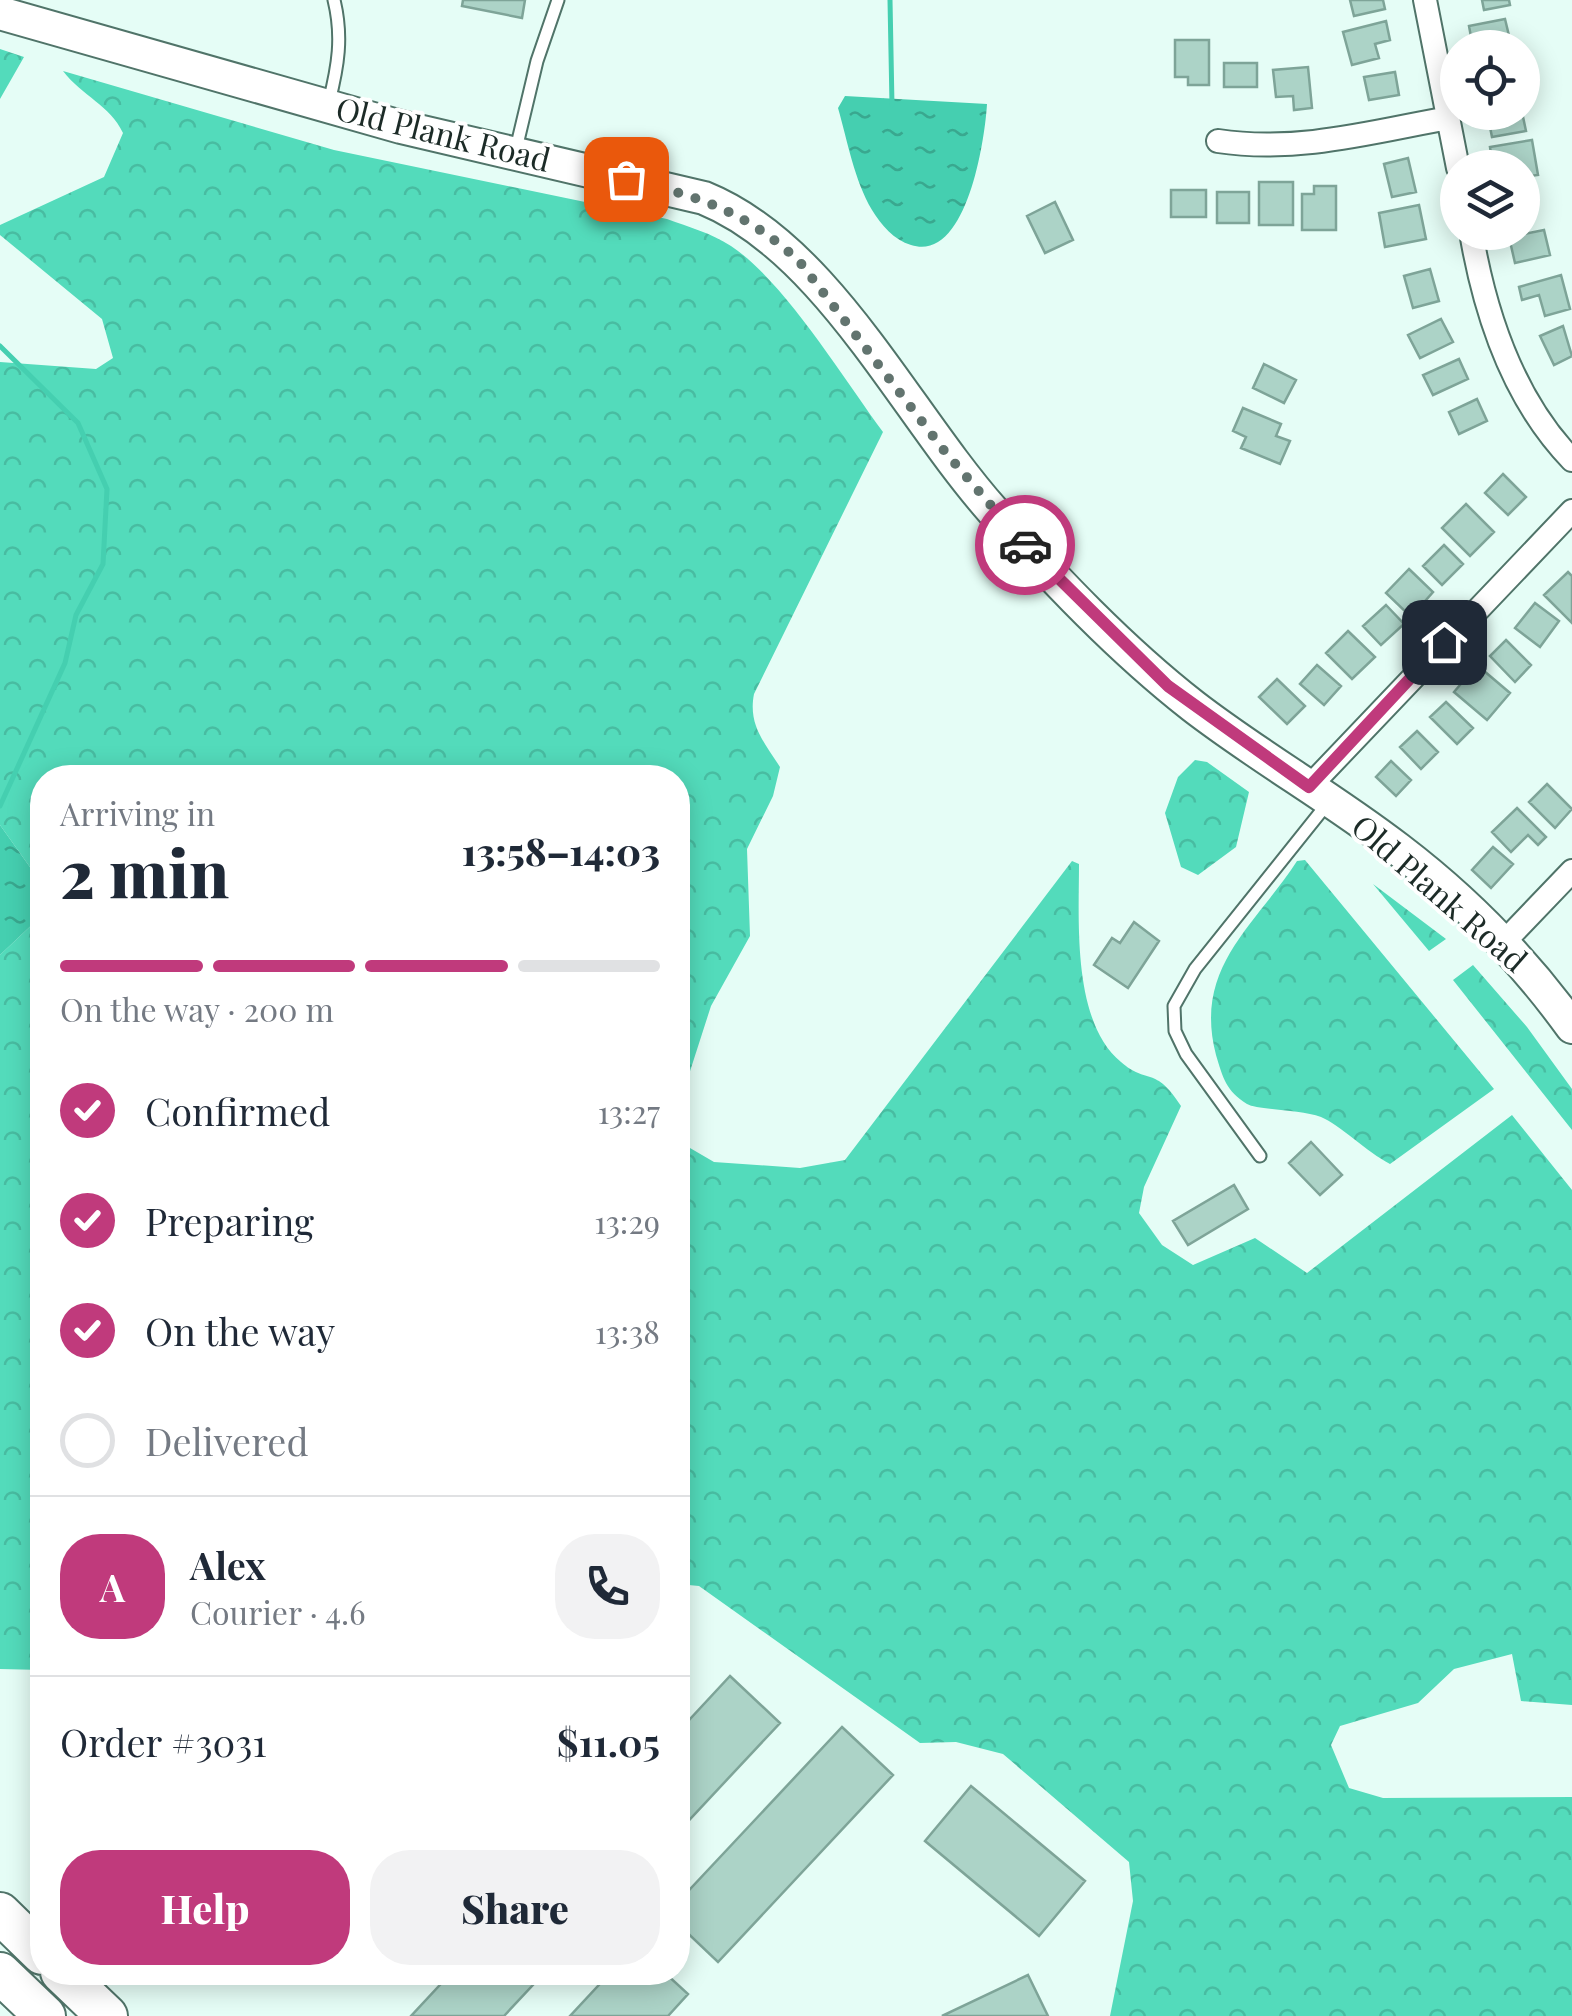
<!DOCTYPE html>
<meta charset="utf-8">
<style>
:root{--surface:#fff;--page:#f2f2f3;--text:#1f2937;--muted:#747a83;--line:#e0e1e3;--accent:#c03a7c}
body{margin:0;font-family:"Playfair Display",serif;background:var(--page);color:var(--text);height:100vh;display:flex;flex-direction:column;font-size:38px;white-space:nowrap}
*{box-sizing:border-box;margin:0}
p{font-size:32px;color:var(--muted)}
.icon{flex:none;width:55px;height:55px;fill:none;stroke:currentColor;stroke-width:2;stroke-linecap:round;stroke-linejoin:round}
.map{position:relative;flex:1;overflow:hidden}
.sheet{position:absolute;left:30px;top:765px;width:660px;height:1220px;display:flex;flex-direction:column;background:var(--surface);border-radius:40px;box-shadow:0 5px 25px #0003}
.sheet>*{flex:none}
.tools{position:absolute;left:1440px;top:30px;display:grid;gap:20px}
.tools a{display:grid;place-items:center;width:100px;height:100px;border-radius:50%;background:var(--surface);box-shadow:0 5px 25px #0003;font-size:50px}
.pin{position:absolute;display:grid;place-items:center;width:85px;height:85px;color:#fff;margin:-42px;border-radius:20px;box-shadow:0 5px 15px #0006}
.courier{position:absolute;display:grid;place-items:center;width:100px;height:100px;margin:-50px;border:8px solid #c03a7c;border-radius:50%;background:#fff;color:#222;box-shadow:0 2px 12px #0007}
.head em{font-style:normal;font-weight:800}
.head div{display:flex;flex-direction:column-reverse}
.head{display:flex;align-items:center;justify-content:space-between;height:170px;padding:0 30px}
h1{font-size:65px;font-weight:800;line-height:75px}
.bar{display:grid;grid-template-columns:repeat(4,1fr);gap:15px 10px;align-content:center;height:120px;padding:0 30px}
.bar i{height:12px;border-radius:8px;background:var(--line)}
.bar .current{background:var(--accent)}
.bar p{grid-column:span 4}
.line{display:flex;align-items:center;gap:25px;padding:0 30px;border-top:2px solid var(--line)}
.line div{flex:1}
.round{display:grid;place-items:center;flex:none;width:105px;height:105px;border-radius:40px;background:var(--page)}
ol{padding:0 30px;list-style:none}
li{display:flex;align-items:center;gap:30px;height:110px}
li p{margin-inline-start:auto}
li .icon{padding:10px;border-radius:50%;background:var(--accent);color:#fff;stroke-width:4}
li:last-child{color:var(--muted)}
li i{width:55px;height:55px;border:5px solid var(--line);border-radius:50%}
.action{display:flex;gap:20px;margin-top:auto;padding:20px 30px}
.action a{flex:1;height:115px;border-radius:40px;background:var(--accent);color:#fff;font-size:40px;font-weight:800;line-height:115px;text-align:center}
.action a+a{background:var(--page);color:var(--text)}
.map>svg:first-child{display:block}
.forest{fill:url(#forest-crowns)}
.water{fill:url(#water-ripples)}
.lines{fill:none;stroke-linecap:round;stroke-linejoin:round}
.stream{stroke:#45cfb0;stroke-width:5}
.building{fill:#acd3c7;stroke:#7ea498;stroke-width:2.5}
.lane-casing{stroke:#507469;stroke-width:15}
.street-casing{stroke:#507469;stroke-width:26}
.secondary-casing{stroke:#507469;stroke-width:36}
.highway-casing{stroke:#507469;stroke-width:44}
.lane{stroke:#fff;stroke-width:11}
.street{stroke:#fff;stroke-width:22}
.secondary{stroke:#fff;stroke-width:32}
.highway{stroke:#fff;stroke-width:40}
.done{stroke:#62746f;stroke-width:10;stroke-dasharray:0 18}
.route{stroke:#c03a7c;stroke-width:12}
.labels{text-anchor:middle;stroke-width:8;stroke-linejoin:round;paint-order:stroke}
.street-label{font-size:32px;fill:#1c2b27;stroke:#fff}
</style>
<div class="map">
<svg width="1572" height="2016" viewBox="0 0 1572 2016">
<defs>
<pattern id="forest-crowns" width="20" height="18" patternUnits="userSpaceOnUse" patternTransform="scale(2.5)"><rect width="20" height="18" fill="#53dbbb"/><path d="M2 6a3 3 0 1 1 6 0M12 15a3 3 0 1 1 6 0" fill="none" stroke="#48bca1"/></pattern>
<pattern id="water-ripples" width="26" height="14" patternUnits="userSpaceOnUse" patternTransform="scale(2.5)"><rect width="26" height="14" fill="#45cfb0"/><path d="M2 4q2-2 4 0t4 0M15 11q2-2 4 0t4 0" fill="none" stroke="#39a88f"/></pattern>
</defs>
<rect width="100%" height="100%" fill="#e5fdf6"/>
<path class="forest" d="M 0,49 L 24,57 L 0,99 Z
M 63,71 L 334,150 L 667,219 C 689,227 711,233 731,246 C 784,281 843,378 883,432 L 754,694 C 748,725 764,742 780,767 L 773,796 L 747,849 L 750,936 L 711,1006 L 683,1093 L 678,1133 L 678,778 L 42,778 L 42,884 L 0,825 L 0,362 L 96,369 L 113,358 L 102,319 L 0,235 L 0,225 L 104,177 L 123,133 C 110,105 82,96 63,71 Z
M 1195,760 L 1207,762 L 1249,792 L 1236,847 L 1198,875 L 1181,867 L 1165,813 L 1178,777 Z
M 1305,860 L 1494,1089 L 1390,1164 C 1367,1152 1340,1125 1321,1117 C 1300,1109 1257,1110 1247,1104 C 1226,1091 1223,1078 1216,1055 C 1193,967 1255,926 1297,861 Z
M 1072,861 L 1079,864 C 1079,921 1072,1022 1121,1062 C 1147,1085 1155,1065 1181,1106 L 1144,1187 L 1139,1213 L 1162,1245 L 1193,1265 L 1255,1238 L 1307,1273 L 1512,1115 L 1572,1190 L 1572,1705 L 1521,1701 L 1512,1654 L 1454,1669 L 1418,1703 L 1340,1726 L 1331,1745 L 1349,1788 L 1383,1798 L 1572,1797 L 1572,2016 L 1110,2016 L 1133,1901 L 1129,1862 L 1003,1754 L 956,1742 L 920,1743 L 699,1586 L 678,1584 L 678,1141 L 714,1162 L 800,1168 L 845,1160 Z
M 1373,884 L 1446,939 L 1429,951 Z
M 42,906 L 42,1670 L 0,1669 L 0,955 L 37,920 Z
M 1473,965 L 1527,1027 L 1572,1089 L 1572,1130 L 1453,980 Z"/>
<path class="water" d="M 845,96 L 987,104 C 985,139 967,263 911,245 C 894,240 881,225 872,210 C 854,179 848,143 838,108 Z
M 0,825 L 42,884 L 37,920 L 0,955 Z"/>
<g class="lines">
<path class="stream" d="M 890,0 L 892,105
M 0,346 L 78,423 L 107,489 L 103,564 L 76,615 L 65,663 L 0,806"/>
</g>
<path class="building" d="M 463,0 L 525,0 L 522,18 L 462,6 Z
M 1350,0 L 1383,0 L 1385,9 L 1354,16 Z
M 1482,0 L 1509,0 L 1510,5 L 1484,10 Z
M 1505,19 L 1511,44 L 1473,48 L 1469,26 Z
M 1386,21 L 1390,40 L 1375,44 L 1379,58 L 1352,65 L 1343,32 Z
M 1175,40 L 1209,40 L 1209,85 L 1188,85 L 1188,77 L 1175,77 Z
M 1224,63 L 1257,63 L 1257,87 L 1224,87 Z
M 1308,67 L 1312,108 L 1294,110 L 1293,96 L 1276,97 L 1273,70 Z
M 1395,72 L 1399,95 L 1369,100 L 1364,77 Z
M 1487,112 L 1522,112 L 1526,131 L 1492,137 Z
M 1532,140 L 1538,175 L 1522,177 L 1522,168 L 1509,168 L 1508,158 L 1492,160 L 1490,147 Z
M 1408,158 L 1416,192 L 1392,197 L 1384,164 Z
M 1259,182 L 1293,182 L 1293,225 L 1259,225 Z
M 1314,186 L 1336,186 L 1336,230 L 1302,230 L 1302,194 L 1314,194 Z
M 1530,188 L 1534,219 L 1522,221 L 1522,189 Z
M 1171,190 L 1206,190 L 1206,217 L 1171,217 Z
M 1217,192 L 1249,192 L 1249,223 L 1217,223 Z
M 1055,202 L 1073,240 L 1045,253 L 1027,216 Z
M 1419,205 L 1426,239 L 1385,247 L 1379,213 Z
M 1544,230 L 1550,255 L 1515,263 L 1509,237 Z
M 1430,269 L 1439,301 L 1413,308 L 1404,276 Z
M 1561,275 L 1570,309 L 1545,316 L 1539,295 L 1522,300 L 1519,287 Z
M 1441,319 L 1453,342 L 1420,358 L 1408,335 Z
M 1563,326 L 1572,356 L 1554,365 L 1540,336 Z
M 1459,359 L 1468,379 L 1433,395 L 1423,375 Z
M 1264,364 L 1296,380 L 1284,403 L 1253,388 Z
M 1477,399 L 1487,421 L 1459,434 L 1449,412 Z
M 1243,408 L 1281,424 L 1276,436 L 1290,441 L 1280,464 L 1241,448 L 1246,437 L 1233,431 Z
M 1503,474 L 1526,497 L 1508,515 L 1485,493 Z
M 1466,504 L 1494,532 L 1470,556 L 1442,528 Z
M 1444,545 L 1463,564 L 1442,585 L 1423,566 Z
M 1409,569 L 1433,592 L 1411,617 L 1386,593 Z
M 1568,572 L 1572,576 L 1572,623 L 1544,595 Z
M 1535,603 L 1559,621 L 1540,647 L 1515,628 Z
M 1386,605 L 1404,624 L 1381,645 L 1363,626 Z
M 1348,631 L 1375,657 L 1352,679 L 1326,653 Z
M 1506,640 L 1531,665 L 1515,682 L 1490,656 Z
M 1317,665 L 1341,686 L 1324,705 L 1300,684 Z
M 1477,665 L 1510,693 L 1487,720 L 1454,692 Z
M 1277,679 L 1305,706 L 1287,724 L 1259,697 Z
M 1446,702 L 1473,728 L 1457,744 L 1430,717 Z
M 1417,731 L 1438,752 L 1421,769 L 1400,747 Z
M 1391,761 L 1411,780 L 1396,796 L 1376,777 Z
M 1547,784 L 1572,809 L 1555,828 L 1529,802 Z
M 1517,808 L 1546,837 L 1538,845 L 1528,835 L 1511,852 L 1492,832 Z
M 1493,847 L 1513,864 L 1491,888 L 1472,870 Z
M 1134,922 L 1159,941 L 1128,988 L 1094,965 L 1112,938 L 1120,943 Z
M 1311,1142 L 1342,1175 L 1320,1195 L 1289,1163 Z
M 1234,1185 L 1248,1209 L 1188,1245 L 1173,1221 Z
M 730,1676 L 780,1723 L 678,1832 L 678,1732 Z
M 842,1727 L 893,1775 L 718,1962 L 678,1924 L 678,1902 Z
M 971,1786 L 1085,1881 L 1039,1936 L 925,1841 Z
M 452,1972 L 545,1972 L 504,2016 L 411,2016 Z
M 611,1972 L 664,1972 L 688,1994 L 668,2016 L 570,2016 Z
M 1028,1975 L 1048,2016 L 942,2016 Z"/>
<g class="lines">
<g class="lane-casing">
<path id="lane" d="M 329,102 C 338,66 343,37 334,0
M 516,149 L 537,61 L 558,0
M 1260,1156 L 1186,1054 L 1175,1031 L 1174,1006 L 1195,969 L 1327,804"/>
</g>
<g class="street-casing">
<path id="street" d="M 1425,0 L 1458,168
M 1218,141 C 1297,153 1372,132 1448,118
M 1471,232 C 1485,315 1513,399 1572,460
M 1309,787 L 1572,511
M 1504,942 L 1572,871"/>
</g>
<g class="secondary-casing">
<path id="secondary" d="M 0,13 L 401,127 L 704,198 C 827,248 905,412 993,511 C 1055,580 1120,649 1193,706 C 1259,757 1332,798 1398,849 C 1465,900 1523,959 1572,1027"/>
</g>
<g class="highway-casing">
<path id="highway" d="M 0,1913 L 42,1954
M 61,1972 L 107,2016
M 0,1973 L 45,2016"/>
</g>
<use href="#lane" class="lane"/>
<use href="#street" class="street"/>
<use href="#secondary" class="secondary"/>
<use href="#highway" class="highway"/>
</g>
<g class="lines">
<path class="done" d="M 626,179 C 699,197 742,209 799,261 L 946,453 L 1025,545"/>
<path class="route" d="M 1025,545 L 1168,686 L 1309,787 L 1444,642"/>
</g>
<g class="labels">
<g class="street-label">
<text transform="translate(443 135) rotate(14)" y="11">Old Plank Road</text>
<text transform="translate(1439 894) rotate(41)" y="11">Old Plank Road</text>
</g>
</g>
</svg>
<div class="tools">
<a><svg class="icon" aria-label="locate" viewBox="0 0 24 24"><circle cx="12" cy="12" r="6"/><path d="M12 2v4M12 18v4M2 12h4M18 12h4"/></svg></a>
<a><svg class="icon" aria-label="layers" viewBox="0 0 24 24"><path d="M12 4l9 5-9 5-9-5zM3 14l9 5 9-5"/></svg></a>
</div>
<div class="pin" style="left:626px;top:179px;background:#ea580c"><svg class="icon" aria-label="bag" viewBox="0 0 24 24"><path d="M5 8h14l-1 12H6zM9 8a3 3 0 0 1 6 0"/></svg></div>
<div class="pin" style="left:1444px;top:642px;background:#1f2937"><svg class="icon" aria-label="home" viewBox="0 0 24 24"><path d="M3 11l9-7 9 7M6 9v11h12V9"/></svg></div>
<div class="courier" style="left:1025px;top:545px"><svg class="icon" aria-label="car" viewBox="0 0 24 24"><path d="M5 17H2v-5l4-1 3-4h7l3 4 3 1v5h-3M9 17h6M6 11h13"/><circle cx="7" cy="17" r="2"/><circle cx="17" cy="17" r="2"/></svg></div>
<section class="sheet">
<div class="head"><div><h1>2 min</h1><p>Arriving in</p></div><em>13:58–14:03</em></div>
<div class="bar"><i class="current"></i><i class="current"></i><i class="current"></i><i></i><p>On the way · 200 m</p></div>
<ol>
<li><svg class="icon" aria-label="check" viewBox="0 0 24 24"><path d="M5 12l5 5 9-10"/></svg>Confirmed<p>13:27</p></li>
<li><svg class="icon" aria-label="check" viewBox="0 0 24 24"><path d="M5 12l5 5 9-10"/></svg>Preparing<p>13:29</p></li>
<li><svg class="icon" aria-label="check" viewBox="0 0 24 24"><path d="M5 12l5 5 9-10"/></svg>On the way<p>13:38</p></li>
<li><i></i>Delivered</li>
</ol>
<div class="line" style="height:180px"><b class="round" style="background:var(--accent);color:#fff">A</b><div><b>Alex</b><p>Courier · 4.6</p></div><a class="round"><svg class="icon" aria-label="phone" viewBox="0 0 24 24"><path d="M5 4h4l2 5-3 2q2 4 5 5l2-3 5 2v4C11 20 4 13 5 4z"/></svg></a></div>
<div class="line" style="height:130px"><div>Order #3031</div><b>$11.05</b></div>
<div class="action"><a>Help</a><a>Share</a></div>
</section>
</div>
